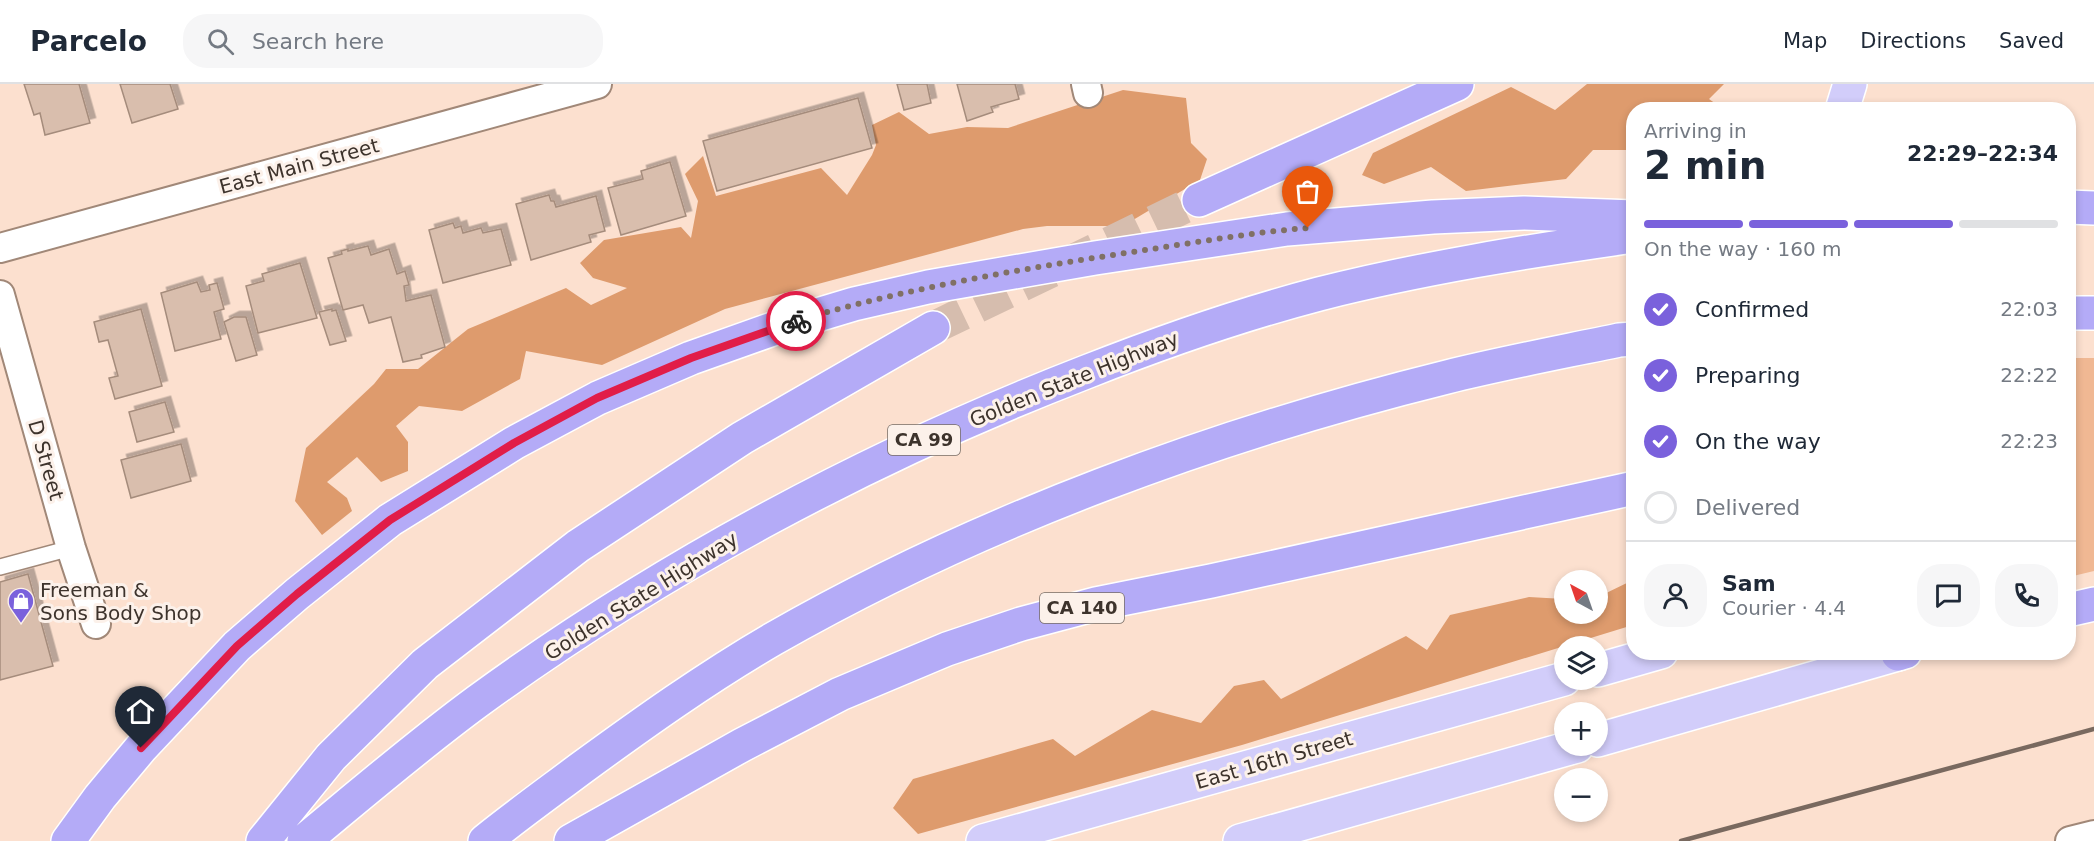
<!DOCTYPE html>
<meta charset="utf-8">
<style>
:root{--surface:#fff;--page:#f6f6f7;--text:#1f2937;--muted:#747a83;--line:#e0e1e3;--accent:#7a61dc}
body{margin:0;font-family:"DejaVu Sans",sans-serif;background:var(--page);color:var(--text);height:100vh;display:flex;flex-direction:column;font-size:22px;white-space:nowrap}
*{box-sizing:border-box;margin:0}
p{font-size:20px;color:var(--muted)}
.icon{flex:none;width:33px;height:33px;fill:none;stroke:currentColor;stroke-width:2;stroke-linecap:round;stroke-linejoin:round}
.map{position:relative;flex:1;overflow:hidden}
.details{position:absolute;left:1626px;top:18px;width:450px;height:558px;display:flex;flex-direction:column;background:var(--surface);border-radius:24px;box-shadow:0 3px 9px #0003}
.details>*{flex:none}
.needle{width:39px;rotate:320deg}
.fabs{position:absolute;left:1554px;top:486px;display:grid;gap:12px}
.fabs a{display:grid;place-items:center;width:54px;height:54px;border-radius:50%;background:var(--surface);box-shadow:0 3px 9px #0003;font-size:30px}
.pin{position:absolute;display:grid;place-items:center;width:51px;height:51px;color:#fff;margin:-62px -26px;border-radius:50% 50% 50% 0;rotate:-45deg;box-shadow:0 0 6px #0007}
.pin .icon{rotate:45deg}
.courier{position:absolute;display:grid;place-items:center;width:60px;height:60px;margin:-30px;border:4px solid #e11d48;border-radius:50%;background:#fff;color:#222;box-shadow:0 2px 8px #0007}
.overview em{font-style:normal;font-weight:700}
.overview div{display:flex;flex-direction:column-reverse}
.overview{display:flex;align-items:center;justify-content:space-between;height:102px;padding:0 18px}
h1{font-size:39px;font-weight:700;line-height:45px}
.bar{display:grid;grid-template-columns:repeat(4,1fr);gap:9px 6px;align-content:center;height:72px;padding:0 18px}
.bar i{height:8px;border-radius:4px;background:var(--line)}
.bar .active{background:var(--accent)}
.bar p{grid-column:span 4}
.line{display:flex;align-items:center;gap:15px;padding:0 18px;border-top:2px solid var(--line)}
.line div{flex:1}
.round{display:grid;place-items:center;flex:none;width:63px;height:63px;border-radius:24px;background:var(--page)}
ol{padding:0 18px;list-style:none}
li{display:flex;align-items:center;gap:18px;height:66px}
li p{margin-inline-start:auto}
li .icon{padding:6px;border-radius:50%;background:var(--accent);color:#fff;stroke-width:4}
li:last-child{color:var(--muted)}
li i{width:33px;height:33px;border:3px solid var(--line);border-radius:50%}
header{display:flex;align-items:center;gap:36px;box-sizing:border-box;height:84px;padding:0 30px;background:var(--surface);border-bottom:2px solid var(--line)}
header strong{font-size:28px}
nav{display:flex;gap:33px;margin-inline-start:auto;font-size:21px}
.search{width:420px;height:54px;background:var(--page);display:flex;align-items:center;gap:15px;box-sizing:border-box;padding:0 21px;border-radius:24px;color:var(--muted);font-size:22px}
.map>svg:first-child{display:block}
.green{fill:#f0b893}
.forest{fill:#de9b6d}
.building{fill:#d9bead;stroke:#a58c7c;stroke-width:1.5;filter:url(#shadow)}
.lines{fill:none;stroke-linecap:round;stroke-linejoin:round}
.highway-tunnel{stroke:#d6bdae;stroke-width:33;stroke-dasharray:33 16;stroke-linecap:butt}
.lane-casing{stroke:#a18878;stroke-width:18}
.street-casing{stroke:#a18878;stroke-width:32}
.primary-casing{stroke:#fff;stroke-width:36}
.highway-casing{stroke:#fff;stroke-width:36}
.lane{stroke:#fff;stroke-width:15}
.street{stroke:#fff;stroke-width:28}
.primary{stroke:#d2cdfa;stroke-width:33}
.highway{stroke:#b4abf7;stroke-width:33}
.rail{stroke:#79695f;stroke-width:4.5}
.done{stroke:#807065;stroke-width:6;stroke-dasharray:0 10.8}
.route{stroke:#e11d48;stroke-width:8}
.labels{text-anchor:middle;stroke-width:6;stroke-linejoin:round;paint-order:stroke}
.shield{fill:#fcf1ea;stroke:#766c65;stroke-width:1.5}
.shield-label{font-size:18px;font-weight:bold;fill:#3d332c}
.street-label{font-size:20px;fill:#3d332c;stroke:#fcf1ea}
.poi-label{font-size:20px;fill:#3d332c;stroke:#fcf1ea;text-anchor:start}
</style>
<header>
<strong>Parcelo</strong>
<div class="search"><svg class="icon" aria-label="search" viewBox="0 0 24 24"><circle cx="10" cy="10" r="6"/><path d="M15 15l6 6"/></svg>Search here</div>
<nav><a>Map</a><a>Directions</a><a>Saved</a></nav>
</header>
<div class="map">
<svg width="2094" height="757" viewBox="0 0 2094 757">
<defs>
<filter id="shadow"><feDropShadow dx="5.5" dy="-5.5" stdDeviation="0" flood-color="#0004"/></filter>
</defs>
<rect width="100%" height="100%" fill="#fce0cf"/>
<path class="green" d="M 2068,274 L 2094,274 L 2094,487 L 2069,493 Z"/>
<path class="forest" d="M 1587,0 L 1724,0 L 1709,15 L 1723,25 L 1634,26 L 1633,66 L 1593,66 L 1566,95 L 1466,107 L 1431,83 L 1384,100 L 1362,91 L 1373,69 L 1511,3 L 1555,26 Z
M 1123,6 L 1186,14 L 1191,59 L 1207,75 L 1200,96 L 1123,142 L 1047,142 L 1023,145 L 725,225 L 602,281 L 526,267 L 520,295 L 462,327 L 419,322 L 396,342 L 408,358 L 408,387 L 381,398 L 357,373 L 327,398 L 347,414 L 352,427 L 322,451 L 295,417 L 306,364 L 374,300 L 386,285 L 418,285 L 468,245 L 566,204 L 591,221 L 627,204 L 593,194 L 580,179 L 604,156 L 681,143 L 691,154 L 698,117 L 685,90 L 703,72 L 716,112 L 821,84 L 847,111 L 872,71 L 876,61 L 872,41 L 899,28 L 929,50 L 967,43 L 1008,44 Z
M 1633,496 L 1633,541 L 1242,661 L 918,750 L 893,724 L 913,695 L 1053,655 L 1075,672 L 1152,626 L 1201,639 L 1234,602 L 1264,596 L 1281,615 L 1406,552 L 1427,566 L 1450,531 L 1529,513 L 1564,515 L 1564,530 L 1598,530 L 1598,513 Z"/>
<path class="building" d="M 24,0 L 79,0 L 90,39 L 45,51 L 40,29 L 34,31 Z
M 120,0 L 170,0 L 178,25 L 132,39 Z
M 897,0 L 927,0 L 931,19 L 904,26 Z
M 957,0 L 1015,0 L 1019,15 L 991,23 L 993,28 L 967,37 Z
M 858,14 L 872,64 L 717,107 L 703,57 Z
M 670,78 L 686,132 L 621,151 L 608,104 L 643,95 L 641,87 Z
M 549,111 L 551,117 L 554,117 L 556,123 L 596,112 L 605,147 L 589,151 L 591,158 L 531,176 L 516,120 Z
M 453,139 L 455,144 L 461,142 L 463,149 L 481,144 L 483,149 L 501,145 L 511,181 L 443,199 L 429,146 Z
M 368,162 L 371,171 L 389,165 L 397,190 L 405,187 L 409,201 L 404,202 L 406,217 L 431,211 L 445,263 L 421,271 L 422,274 L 403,278 L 391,233 L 369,239 L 363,221 L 343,226 L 328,174 L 342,170 L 341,167 L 348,165 L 348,167 Z
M 300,179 L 317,234 L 258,249 L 246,202 L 264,197 L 262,190 Z
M 197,198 L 201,208 L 210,206 L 209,201 L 217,199 L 224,225 L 214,228 L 221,255 L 175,267 L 161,209 Z
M 141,225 L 162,302 L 115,315 L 109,294 L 118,292 L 108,256 L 99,258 L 94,238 Z
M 332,225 L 332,227 L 336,226 L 346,257 L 330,261 L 319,228 Z
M 234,233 L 246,233 L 257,271 L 236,277 L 224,238 Z
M 165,318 L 174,348 L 137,358 L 129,328 Z
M 181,360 L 191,397 L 131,414 L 121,376 Z
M 28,490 L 53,582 L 0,596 L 0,498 Z"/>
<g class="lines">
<path class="highway-tunnel" d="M 933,244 L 1199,116"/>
<g class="lane-casing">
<path id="lane" d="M 0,483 L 71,464"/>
</g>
<g class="street-casing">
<path id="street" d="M 1086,0 L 1088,9
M 0,164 L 597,0
M 0,211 L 71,464 L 96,540
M 2070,757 L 2094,751"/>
</g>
<g class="primary-casing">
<path id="primary" d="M 1842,26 L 1850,0
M 1598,586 L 1661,568
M 1598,656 L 1898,570 L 1898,568
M 983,757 L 1564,595
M 1240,757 L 1577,662"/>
</g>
<g class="highway-casing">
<path id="highway" d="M 1199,116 L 1457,0
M 2068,123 L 2094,124
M 2068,229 L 2094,229
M 2068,526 L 2094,520
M 1898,570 L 1905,568
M 68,757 L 100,713 L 141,664 L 237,562 L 297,510 L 390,436 L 514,359 L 598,314 L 691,274 L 784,241 L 854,220 L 928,203 L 1095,174 L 1287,145 L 1433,133 L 1524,129 L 1634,133
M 263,757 L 331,673 L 425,580 L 578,462 L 742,354 L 933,244
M 304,757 C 361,710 418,661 478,617 C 663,482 872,371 1086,288 C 1162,258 1239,231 1319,210 C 1422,184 1528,167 1634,152
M 485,757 C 516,732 548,709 580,685 C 643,639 706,594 773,555 C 979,437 1217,350 1447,293 C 1503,279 1562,268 1619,256 L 1634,255
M 571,757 L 742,661 L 840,610 L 947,565 L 1021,540 L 1096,520 L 1211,497 L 1634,404"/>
</g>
<use href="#lane" class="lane"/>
<use href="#street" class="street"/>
<use href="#primary" class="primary"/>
<use href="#highway" class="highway"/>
<path class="rail" d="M 1681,757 L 2094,645"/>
</g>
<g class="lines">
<path class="done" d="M 796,237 C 910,203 1028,184 1145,166 C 1199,158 1254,148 1308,144"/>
<path class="route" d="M 141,664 L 237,562 L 297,510 L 390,436 L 514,359 L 597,314 L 691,274 L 796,237"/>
</g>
<defs>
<g id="shop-pin" transform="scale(1.35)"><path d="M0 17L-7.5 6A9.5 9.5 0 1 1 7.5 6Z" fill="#7a61dc" stroke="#fcf1ea"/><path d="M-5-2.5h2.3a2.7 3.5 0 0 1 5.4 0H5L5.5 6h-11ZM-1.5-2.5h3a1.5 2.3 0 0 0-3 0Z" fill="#fff"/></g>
</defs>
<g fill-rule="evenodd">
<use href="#shop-pin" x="21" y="517"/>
</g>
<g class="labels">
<g class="shield">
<rect x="888" y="341" width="72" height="30" rx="4.5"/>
<rect x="1040" y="509" width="84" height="30" rx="4.5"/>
</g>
<g class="shield-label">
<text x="924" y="362">CA 99</text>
<text x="1082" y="530">CA 140</text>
</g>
<g class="street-label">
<text transform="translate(299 82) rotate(-15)" y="7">East Main Street</text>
<text transform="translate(1074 295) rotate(-22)" y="7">Golden State Highway</text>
<text transform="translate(46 376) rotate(74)" y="7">D Street</text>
<text transform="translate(641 512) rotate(-32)" y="7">Golden State Highway</text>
<text transform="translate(1274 676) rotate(-16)" y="7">East 16th Street</text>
</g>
<g class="poi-label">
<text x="40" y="513">Freeman &amp;<tspan x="40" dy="23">Sons Body Shop</tspan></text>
</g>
</g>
</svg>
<div class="fabs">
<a><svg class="needle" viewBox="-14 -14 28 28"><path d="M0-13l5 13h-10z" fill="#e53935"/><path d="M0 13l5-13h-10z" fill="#747a83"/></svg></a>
<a><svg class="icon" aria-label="layers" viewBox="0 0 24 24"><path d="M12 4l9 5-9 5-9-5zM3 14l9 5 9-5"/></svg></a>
<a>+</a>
<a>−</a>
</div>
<div class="pin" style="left:1308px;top:144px;background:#ea580c"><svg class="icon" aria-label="bag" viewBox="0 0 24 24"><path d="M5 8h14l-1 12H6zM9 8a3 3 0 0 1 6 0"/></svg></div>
<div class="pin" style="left:141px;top:664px;background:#1f2937"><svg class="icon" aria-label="home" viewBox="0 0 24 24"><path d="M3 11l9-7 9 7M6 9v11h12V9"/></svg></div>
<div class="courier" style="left:796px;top:237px"><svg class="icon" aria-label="bike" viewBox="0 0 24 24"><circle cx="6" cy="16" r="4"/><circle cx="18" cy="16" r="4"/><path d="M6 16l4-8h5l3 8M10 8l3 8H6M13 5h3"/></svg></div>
<section class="details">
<div class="overview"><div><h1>2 min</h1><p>Arriving in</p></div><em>22:29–22:34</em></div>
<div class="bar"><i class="active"></i><i class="active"></i><i class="active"></i><i></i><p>On the way · 160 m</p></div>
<ol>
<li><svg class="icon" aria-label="check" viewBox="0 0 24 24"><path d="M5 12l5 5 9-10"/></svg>Confirmed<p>22:03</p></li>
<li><svg class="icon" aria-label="check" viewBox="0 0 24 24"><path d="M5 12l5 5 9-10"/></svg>Preparing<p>22:22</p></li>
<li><svg class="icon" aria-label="check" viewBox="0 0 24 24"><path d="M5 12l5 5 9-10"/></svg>On the way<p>22:23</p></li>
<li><i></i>Delivered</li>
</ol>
<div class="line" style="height:108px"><a class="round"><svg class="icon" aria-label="person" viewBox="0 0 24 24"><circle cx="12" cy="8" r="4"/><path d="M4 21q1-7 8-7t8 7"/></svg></a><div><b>Sam</b><p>Courier · 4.4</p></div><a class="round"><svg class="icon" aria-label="chat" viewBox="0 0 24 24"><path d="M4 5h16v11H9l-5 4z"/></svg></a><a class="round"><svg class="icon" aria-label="phone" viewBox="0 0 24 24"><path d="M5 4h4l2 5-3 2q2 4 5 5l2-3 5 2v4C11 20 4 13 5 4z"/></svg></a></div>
</section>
</div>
